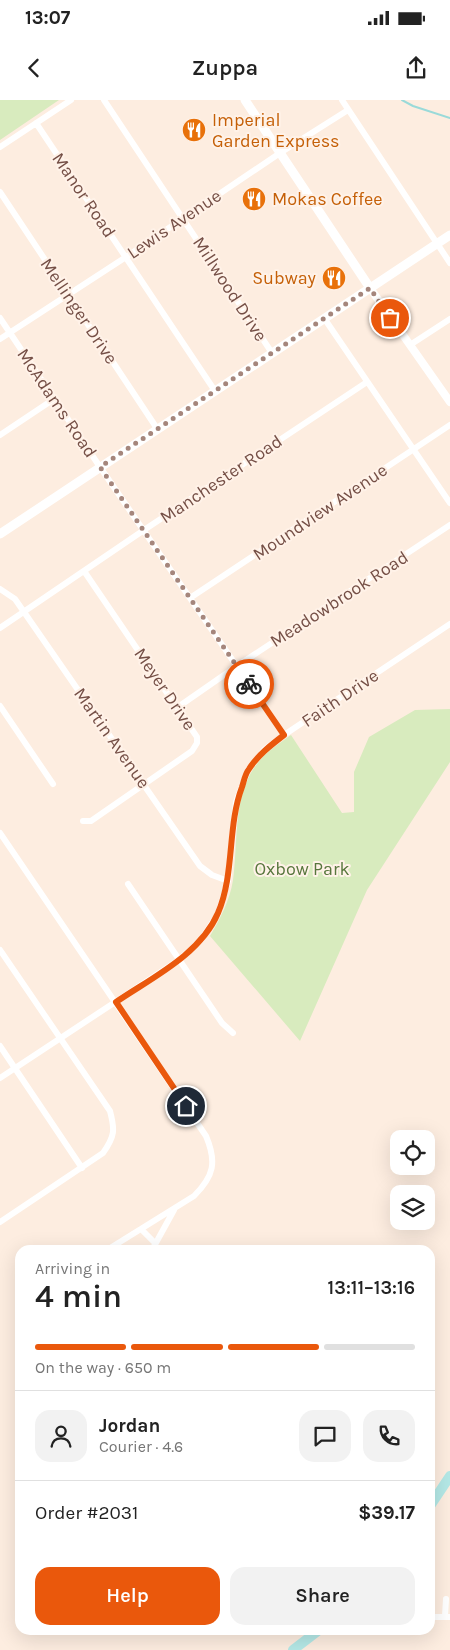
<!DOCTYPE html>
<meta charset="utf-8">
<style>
:root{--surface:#fff;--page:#f2f2f2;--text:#222;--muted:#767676;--line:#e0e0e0;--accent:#ea580c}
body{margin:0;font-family:Karla,sans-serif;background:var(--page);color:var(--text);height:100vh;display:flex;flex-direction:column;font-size:19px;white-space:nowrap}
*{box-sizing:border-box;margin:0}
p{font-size:16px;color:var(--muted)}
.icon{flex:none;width:28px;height:28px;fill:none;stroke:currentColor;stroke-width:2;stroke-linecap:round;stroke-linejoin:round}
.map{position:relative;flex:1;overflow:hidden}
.details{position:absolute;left:15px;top:1145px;width:420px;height:390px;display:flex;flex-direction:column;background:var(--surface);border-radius:15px;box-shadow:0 5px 20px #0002}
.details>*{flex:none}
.tools{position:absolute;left:390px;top:1030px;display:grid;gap:10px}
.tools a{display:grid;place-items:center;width:45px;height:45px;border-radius:10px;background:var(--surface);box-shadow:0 5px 20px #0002;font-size:25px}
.pin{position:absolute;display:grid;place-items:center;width:42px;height:42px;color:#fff;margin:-21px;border:2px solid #fff;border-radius:50%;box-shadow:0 1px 5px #0007}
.courier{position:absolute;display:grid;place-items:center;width:50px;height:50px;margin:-25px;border:4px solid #ea580c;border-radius:50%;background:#fff;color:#222;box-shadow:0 1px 6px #0007}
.head em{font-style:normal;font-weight:600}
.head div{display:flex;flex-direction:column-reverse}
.head{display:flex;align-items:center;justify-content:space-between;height:85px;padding:0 20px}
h1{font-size:32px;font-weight:600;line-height:38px}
.bar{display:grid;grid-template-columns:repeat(4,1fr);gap:8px 5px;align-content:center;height:60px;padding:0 20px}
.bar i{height:6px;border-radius:4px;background:var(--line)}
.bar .current{background:var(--accent)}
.bar p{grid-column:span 4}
.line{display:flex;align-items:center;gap:12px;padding:0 20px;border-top:1px solid var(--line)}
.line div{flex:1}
.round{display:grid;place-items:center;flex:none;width:52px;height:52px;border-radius:15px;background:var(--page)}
.action{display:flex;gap:10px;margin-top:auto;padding:10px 20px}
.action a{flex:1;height:58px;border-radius:15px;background:var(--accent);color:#fff;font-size:20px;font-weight:600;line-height:58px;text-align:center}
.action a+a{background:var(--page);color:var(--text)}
.status{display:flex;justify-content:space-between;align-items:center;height:35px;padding:0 25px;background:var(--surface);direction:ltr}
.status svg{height:14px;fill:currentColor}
header{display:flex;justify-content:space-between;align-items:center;height:65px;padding:0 20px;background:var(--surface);font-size:22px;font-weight:600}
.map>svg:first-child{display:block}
.green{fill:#d8ebbe}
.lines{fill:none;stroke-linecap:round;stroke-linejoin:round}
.stream{stroke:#9adad9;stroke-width:2}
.river{stroke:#b4e8e6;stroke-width:10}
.minor{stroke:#fff;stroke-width:6}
.tertiary{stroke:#fff;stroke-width:8}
.secondary{stroke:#fff;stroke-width:9}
.done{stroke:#a5867c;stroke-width:5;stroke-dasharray:0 9}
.route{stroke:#ea580c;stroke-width:6}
.labels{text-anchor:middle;stroke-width:4;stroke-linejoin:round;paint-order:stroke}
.food-label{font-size:18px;fill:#c56008;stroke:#fff2e8;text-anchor:start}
.street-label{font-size:18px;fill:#754f46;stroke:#fff2e8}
.park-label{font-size:18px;fill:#57763c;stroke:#fff2e8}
</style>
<div class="status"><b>13:07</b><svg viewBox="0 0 49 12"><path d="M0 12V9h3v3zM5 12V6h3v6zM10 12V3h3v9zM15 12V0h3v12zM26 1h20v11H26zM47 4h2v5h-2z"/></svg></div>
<header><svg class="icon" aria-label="back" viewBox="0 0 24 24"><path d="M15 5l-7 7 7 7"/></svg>Zuppa<svg class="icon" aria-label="share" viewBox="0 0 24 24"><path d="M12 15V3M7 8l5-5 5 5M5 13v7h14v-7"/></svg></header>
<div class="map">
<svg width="450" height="1550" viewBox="0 0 450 1550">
<rect width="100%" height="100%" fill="#fdede0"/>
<path class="green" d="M 0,0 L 59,0 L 0,40 Z
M 450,609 L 450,662 L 367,790 L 300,941 L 210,836 C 220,819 230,800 233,780 C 238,746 233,697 254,668 C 263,654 277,645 291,635 L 342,713 L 354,712 L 354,672 L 369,637 L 415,610 Z"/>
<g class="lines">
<path class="stream" d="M 402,0 L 413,6 L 450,18"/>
<path class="river" d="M 430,1406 L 450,1376
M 293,1550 L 319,1530"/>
<path class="minor" d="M 104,0 L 272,253
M 342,0 L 450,163
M 36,23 L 215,291
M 0,47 L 71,0
M 0,92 L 158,330
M 0,218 L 100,367 L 284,635
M 324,218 L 450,403
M 0,239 L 126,157 L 280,53 L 348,10
M 410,245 L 450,219
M 0,335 L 54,299
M 0,489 L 15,499 L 200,766 L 212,775 L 228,781
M 190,498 L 450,325
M 0,528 L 144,430 L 367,282
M 0,606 L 53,684
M 178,607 L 237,566 L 450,425
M 83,721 L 91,721 L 192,651 L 197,643 L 197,637 L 84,471
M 0,733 L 206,1036 C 217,1062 214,1076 194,1096 L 107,1150
M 128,784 L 222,923 L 233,933
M 0,850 L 110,1011 C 115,1030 115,1036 103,1053 L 0,1122
M 0,946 L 82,1068
M 0,978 L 179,860 L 201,840 L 218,814 L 228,781 L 236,702 L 248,670 L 264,650 L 284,635 L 450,524
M 141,1129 L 155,1143
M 152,1150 L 174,1110
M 445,1516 L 446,1499
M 430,1518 L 433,1517 L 450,1517
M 409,1532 L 411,1530"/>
<path class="tertiary" d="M 370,188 L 450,302"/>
<path class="secondary" d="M 245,0 L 370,188
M 0,434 L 450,135"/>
</g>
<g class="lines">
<path class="done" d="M 249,584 L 100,367 L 370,188 L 390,218"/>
<path class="route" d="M 186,1006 L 116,902 C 151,878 200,855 218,813 C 235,773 227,727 242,687 C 244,681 245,674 249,669 C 258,655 271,645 284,635 L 249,584"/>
</g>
<defs>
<g id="restaurant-disc" transform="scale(1.25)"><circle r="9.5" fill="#e8710a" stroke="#fff2e8"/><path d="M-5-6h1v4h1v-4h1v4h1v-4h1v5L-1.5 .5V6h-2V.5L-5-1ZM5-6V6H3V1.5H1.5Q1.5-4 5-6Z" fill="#fff"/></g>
</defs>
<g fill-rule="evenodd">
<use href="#restaurant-disc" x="194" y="30"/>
<use href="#restaurant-disc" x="254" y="99"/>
<use href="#restaurant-disc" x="334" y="178"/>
</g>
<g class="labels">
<g class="food-label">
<text x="212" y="26">Imperial<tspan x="212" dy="21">Garden Express</tspan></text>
<text x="272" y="105">Mokas Coffee</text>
<text x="316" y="184" text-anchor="end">Subway</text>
</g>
<g class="street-label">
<text transform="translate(84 95) rotate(56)" y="6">Manor Road</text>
<text transform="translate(174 124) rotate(-34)" y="6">Lewis Avenue</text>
<text transform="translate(230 189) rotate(57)" y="6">Millwood Drive</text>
<text transform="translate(79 211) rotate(56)" y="6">Mellinger Drive</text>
<text transform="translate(57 303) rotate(56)" y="6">McAdams Road</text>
<text transform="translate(221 379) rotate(-34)" y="6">Manchester Road</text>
<text transform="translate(320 412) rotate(-34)" y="6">Moundview Avenue</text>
<text transform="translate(339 499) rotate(-33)" y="6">Meadowbrook Road</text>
<text transform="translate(165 589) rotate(56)" y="6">Meyer Drive</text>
<text transform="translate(340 598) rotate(-34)" y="6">Faith Drive</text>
<text transform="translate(112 638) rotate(55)" y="6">Martin Avenue</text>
</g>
<g class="park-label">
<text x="302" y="775">Oxbow Park</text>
</g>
</g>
</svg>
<div class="tools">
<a><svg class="icon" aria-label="locate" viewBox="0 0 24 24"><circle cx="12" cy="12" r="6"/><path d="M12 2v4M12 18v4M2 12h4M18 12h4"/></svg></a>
<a><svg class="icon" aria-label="layers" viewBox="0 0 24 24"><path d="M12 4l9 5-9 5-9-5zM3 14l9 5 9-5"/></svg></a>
</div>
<div class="pin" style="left:390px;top:218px;background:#ea580c"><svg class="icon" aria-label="bag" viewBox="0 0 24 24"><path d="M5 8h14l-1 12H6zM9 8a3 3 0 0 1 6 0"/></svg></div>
<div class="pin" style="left:186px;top:1006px;background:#1f2937"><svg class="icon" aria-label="home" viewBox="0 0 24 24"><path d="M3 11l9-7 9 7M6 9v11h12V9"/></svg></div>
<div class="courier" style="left:249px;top:584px"><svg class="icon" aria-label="bike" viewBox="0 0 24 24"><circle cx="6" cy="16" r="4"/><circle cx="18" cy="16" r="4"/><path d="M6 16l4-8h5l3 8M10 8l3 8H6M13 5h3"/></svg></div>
<section class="details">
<div class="head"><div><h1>4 min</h1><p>Arriving in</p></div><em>13:11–13:16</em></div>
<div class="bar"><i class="current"></i><i class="current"></i><i class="current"></i><i></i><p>On the way · 650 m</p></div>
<div class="line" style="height:90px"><a class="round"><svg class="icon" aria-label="person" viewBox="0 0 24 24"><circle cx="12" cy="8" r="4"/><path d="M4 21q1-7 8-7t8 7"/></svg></a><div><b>Jordan</b><p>Courier · 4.6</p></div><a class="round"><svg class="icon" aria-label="chat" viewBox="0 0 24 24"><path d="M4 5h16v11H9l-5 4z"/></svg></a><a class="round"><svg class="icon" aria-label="phone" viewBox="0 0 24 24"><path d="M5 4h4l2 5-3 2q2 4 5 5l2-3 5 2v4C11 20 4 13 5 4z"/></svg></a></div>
<div class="line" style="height:65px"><div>Order #2031</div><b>$39.17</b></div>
<div class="action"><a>Help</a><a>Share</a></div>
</section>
</div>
